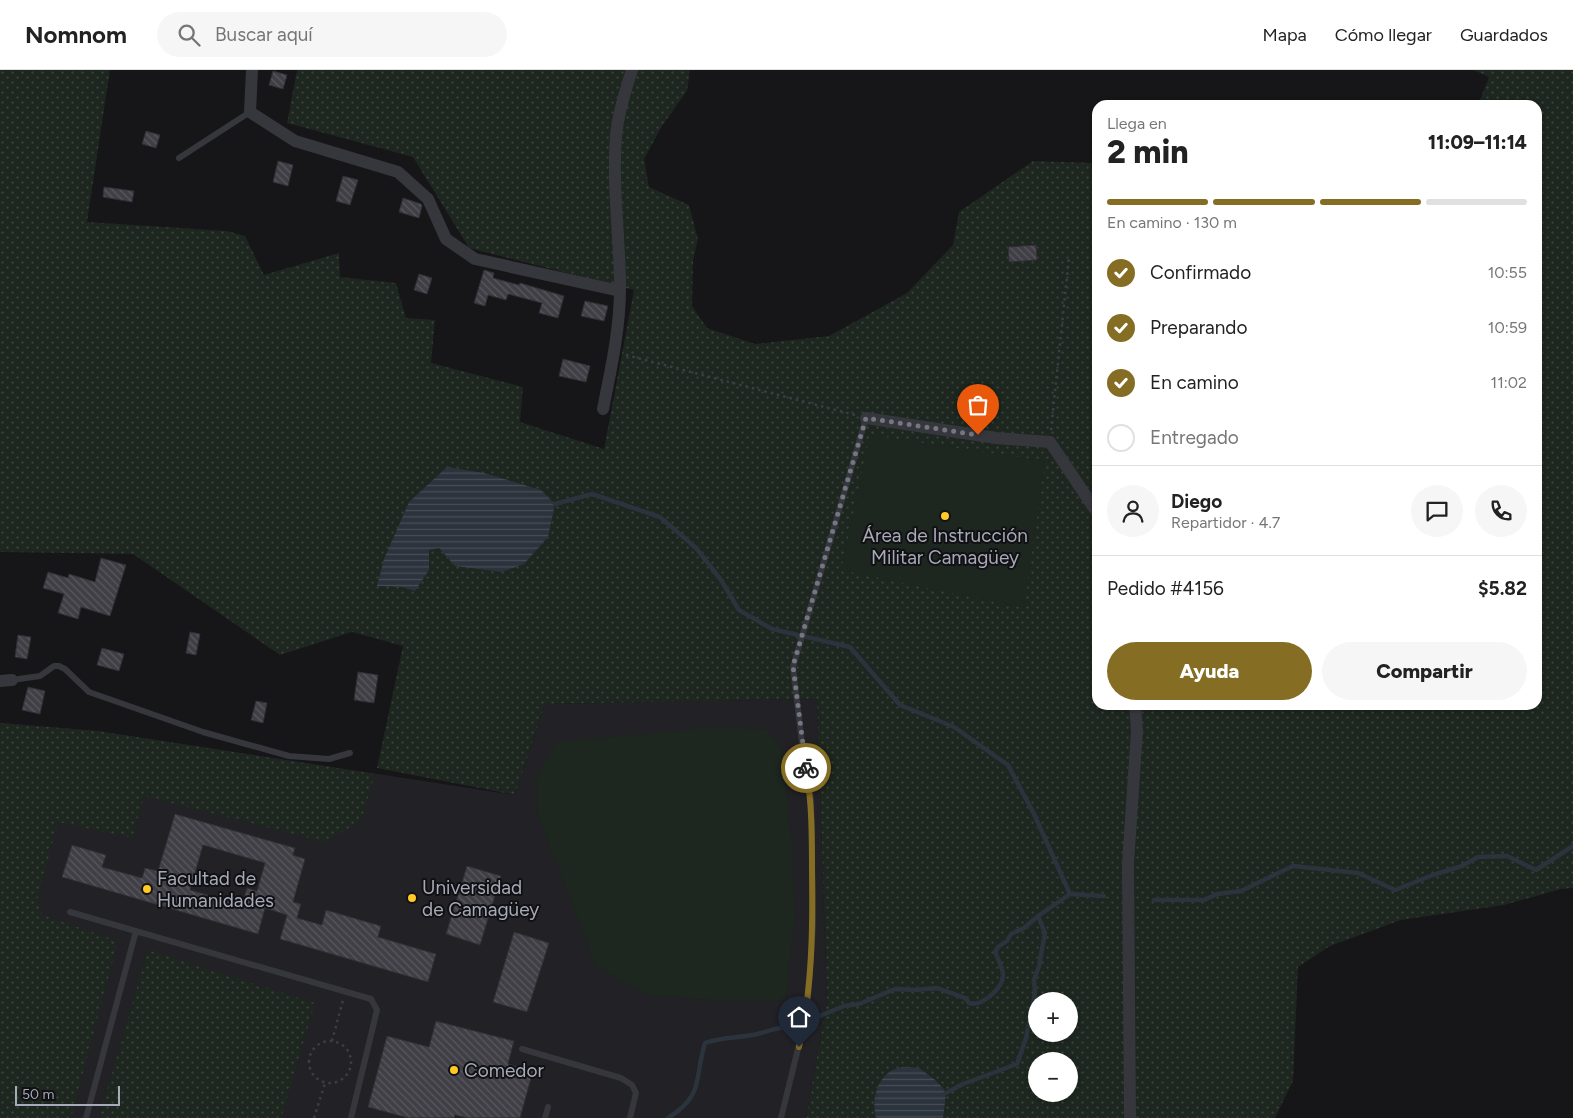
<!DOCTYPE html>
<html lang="es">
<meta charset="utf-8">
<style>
:root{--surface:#fff;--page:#f6f6f6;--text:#222;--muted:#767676;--line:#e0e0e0;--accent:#856d24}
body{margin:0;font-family:Figtree,sans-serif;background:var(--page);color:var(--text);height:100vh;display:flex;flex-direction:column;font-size:19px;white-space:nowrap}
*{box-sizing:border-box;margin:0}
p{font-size:16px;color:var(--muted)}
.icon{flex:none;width:28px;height:28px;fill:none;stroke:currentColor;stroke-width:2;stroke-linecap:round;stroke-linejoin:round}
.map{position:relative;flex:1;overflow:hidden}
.drawer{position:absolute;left:1092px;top:30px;width:450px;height:610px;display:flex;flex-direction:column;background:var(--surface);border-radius:15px;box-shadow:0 1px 4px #0004}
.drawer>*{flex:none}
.buttons{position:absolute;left:1028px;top:922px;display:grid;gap:10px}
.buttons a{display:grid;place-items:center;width:50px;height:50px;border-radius:50%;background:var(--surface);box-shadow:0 1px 4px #0004;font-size:25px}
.scale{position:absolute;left:15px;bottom:12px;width:105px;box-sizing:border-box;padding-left:5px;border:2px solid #a6aab9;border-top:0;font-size:14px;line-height:18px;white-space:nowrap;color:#a6aab9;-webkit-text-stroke:4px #111013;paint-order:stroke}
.pin{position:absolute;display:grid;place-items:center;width:42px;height:42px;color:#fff;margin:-51px -21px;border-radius:50% 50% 50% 0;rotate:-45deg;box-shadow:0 0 5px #0007}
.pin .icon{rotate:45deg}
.courier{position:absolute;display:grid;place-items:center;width:50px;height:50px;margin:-25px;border:4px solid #856d24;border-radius:50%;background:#fff;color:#222;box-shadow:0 1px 6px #0007}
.overview em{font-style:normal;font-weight:800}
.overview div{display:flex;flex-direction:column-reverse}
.overview{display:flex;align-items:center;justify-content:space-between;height:85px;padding:0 15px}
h1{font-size:32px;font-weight:800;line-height:38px}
.bar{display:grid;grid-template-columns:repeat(4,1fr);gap:8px 5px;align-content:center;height:60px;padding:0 15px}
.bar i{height:6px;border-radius:4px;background:var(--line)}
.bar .selected{background:var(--accent)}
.bar p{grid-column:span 4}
.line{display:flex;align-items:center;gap:12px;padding:0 15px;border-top:1px solid var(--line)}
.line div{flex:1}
.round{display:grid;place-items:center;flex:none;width:52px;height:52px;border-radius:26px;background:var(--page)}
ol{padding:0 15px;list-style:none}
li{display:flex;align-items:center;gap:15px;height:55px}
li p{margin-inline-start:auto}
li .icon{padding:5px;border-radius:50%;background:var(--accent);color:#fff;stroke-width:4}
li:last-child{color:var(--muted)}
li i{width:28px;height:28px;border:2px solid var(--line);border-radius:50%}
.cta{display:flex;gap:10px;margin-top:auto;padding:10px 15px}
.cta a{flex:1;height:58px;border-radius:30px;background:var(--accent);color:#fff;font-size:20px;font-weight:800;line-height:58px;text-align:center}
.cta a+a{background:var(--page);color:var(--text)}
header{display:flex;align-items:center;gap:30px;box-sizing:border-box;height:70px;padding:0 25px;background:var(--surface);border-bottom:1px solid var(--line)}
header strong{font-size:24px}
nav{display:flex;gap:28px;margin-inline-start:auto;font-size:18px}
.search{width:350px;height:45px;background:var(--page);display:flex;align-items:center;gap:12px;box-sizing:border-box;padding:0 18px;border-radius:28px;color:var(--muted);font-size:19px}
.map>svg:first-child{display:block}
.built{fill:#222125}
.grass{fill:url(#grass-dots);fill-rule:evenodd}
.pitch{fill:#1d261f}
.water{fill:url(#water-rules)}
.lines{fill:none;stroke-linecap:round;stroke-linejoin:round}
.stream{stroke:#2b333d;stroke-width:4.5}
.building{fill:url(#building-back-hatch);stroke:#302f34;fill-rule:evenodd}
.path{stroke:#3c3e44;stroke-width:2.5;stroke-dasharray:2.5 4;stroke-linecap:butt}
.service{stroke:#36373d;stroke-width:6}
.minor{stroke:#36373d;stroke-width:12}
.done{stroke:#747681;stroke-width:5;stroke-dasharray:0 9}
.route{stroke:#856d24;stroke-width:6}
.poi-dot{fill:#ffc926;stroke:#111013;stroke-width:2}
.labels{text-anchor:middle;stroke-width:4;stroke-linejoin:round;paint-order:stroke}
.poi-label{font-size:19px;fill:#a6aab9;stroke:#111013;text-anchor:start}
</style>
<header>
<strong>Nomnom</strong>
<div class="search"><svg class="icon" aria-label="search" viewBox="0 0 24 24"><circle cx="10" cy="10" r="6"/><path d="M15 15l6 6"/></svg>Buscar aquí</div>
<nav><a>Mapa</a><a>Cómo llegar</a><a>Guardados</a></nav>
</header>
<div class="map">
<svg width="1573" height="1048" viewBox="0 0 1573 1048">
<defs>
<pattern id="grass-dots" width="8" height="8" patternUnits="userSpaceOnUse" patternTransform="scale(1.25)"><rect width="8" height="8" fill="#1d261f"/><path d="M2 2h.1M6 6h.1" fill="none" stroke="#3b433d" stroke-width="1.8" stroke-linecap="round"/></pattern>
<pattern id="water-rules" width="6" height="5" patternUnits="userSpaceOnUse" patternTransform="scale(1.25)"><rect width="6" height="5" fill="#2b333d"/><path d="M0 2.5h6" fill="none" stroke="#474e57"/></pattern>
<pattern id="building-back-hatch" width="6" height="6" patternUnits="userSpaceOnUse" patternTransform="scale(1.25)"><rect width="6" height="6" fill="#403f45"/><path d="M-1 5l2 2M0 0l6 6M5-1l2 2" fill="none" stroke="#59585e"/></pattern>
</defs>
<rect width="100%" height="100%" fill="#161518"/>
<path class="built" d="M 817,629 L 827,931 L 806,1048 L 0,1048 L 0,653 L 98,661 L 515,725 L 545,634 Z"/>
<path class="grass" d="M 0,0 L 110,0 L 87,152 L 227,161 L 245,166 L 264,205 L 339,183 L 340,207 L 396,213 L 406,248 L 435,250 L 431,293 L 523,317 L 520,352 L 604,379 L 634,220 L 469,178 L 413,87 L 287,53 L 297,0 L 690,0 L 687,21 L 662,56 L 644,89 L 649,117 L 689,135 L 698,169 L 693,191 L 692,236 L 707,258 L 755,274 L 829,266 L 907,223 L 953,175 L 959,142 L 1033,91 L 1097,93 L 1098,635 L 1538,635 L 1538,35 L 1478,35 L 1489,7 L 1473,0 L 1573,0 L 1573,818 L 1561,819 L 1504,835 L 1401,850 L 1330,876 L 1298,897 L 1293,1011 L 1275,1048 L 806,1048 L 827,931 L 817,629 L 545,634 L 515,725 L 377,698 L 403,576 L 352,562 L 280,585 L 133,484 L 0,482 ZM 1036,931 L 1069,931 L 1069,964 L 1036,964 ZM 1036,991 L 1069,991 L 1069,1024 L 1036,1024 Z
M 0,653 L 98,661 L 375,704 L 361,751 L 325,772 L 144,726 L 132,768 L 58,752 L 37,830 L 43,845 L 118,871 L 71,1048 L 0,1048 Z
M 148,880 L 315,933 L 281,1048 L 99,1048 Z"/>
<path class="pitch" d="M 870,365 L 1045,391 L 1024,538 L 841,500 Z
M 711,657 L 767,659 L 782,678 L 792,771 L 795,847 L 786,930 L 728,931 L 648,926 L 596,896 L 538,746 L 536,707 L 556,672 Z"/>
<path class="water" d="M 447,397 L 484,403 L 541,420 L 555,434 L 548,467 L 524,494 L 502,502 L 455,496 L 439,478 L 429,480 L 429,500 L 415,521 L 402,517 L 377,516 L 384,489 L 409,432 Z
M 903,997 L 919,998 L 934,1009 L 943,1018 L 946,1023 L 943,1048 L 876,1048 C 872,1032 875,1014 888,1003 C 891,1000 898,998 903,997 Z"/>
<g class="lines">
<path class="stream" d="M 555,434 L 592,424 L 660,447 L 696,478 L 721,510 L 739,540 L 772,559 L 850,577 L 900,635 L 954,657 L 1008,695 L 1034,744 L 1070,824
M 1154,830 L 1204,830 L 1217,824 L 1241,821 L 1293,796 L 1358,803 L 1395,820 L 1433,805 L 1462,796 L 1478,787 L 1507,786 L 1536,800 L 1573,776
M 817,947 L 844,936 L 859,934 L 895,919 L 916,920 L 937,918 L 965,928 L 969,933 C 982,937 1003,918 1003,905 C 1003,898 998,889 995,882 L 998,877 L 1007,871 L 1011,864 L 1024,858 L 1038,846 L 1070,824 L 1104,826
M 946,1023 L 963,1014 L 1017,994 L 1026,968 L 1035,923 L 1034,910 L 1039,896 L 1045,863 L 1038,846
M 668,1048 C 705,1025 694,1008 705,973 C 721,967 736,968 753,965 C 766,962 778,957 792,956"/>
</g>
<path class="building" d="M 273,1 L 287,5 L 283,19 L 269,15 Z
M 146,61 L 160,65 L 156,78 L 142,74 Z
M 278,91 L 293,95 L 288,116 L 273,112 Z
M 343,106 L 358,110 L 350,135 L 336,131 Z
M 104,117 L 134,121 L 132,132 L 103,127 Z
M 403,128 L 421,134 L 422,136 L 419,148 L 399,142 Z
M 1036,175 L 1037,190 L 1009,192 L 1008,177 Z
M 484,200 L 494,203 L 493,208 L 519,215 L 520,213 L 564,226 L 558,248 L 539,243 L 542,233 L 508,224 L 506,230 L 488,225 L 485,236 L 474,233 Z
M 419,204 L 432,208 L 427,224 L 414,220 Z
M 585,231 L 608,236 L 604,251 L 581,246 Z
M 563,289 L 590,296 L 586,312 L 559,306 Z
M 101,488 L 126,495 L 110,546 L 81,537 L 78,549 L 58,543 L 64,524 L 43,518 L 48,502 L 68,508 L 69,504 L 95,512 Z
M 190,562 L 200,564 L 196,585 L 186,583 Z
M 18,565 L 31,567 L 27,589 L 15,587 Z
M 102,578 L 124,584 L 119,601 L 97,595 Z
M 358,602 L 378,605 L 374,633 L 354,630 Z
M 28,617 L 45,621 L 40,644 L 22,640 Z
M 256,631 L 267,633 L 263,653 L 251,650 Z
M 175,744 L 295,778 L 293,785 L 305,789 L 293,832 L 301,834 L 297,848 L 322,855 L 326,840 L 381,856 L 378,867 L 436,884 L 428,912 L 280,869 L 287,845 L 265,838 L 258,864 L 62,807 L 72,775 L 106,785 L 102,797 L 142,808 L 145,798 L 158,801 ZM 203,775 L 265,793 L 257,821 L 247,818 L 242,835 L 190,820 Z
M 467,796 L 501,806 L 480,875 L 446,864 Z
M 514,862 L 549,873 L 527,942 L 493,932 Z
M 436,951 L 514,971 L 508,994 L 533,1001 L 520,1048 L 467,1048 L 455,1045 L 454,1048 L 408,1048 L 368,1037 L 387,966 L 429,977 Z"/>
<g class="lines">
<path class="path" d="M 626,285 L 855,345
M 1051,360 L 1069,187
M309 992a21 21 0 1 1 42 0a21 21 0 1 1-42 0Z
M 332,971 L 343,930
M 314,1048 L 325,1013"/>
<path class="service" d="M 179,88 L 250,42
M 12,610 L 40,606 L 54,596 L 59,596 L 65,599 L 89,622 L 203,662 L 289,686 L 329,689 L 350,683
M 70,842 L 371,929 L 377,940 L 351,1048
M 522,979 L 621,1008 L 632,1015 L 636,1023 L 630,1048
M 86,1048 L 136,861
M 545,1048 L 548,1037
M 781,1048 L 807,942 L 813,855 L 811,729 L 803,682 L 793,597 L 866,348"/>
<path class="minor" d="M 252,0 L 250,42 L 295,71 L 398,102 L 428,129 L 446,169 L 475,189 L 620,221
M 603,339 C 611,299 620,259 620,218 C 620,168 612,117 616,66 C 618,44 625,21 632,0
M 866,348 L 996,368 L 1050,372 L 1098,444
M 0,611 L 12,610
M 1130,1048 L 1128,793 L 1137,661 L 1135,635"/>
</g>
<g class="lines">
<path class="done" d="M 806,698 L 793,596 L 866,348 L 978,365"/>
<path class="route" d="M 799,977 C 812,919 813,861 812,801 C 812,765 812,733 806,698"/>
</g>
<g class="poi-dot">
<circle cx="945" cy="446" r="5"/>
<circle cx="147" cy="819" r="5"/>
<circle cx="412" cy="828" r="5"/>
<circle cx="454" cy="1000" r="5"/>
</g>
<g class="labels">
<g class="poi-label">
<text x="945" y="472" text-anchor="middle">Área de Instrucción<tspan x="945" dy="22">Militar Camagüey</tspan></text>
<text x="157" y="815">Facultad de<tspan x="157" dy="22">Humanidades</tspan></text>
<text x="422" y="824">Universidad<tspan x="422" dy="22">de Camagüey</tspan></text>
<text x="464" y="1007">Comedor</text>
</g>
</g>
</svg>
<div class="buttons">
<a>+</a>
<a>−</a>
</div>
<div class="scale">50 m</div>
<div class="pin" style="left:978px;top:365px;background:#ea580c"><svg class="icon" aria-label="bag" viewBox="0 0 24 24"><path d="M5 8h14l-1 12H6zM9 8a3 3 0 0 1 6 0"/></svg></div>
<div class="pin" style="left:799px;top:977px;background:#1f2937"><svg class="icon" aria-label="home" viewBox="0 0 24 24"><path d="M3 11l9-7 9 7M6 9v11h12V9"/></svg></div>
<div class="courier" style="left:806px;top:698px"><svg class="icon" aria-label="bike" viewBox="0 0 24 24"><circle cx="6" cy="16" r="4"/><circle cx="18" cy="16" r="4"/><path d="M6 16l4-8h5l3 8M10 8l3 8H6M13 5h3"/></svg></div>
<section class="drawer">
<div class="overview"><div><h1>2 min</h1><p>Llega en</p></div><em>11:09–11:14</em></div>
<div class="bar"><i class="selected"></i><i class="selected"></i><i class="selected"></i><i></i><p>En camino · 130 m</p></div>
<ol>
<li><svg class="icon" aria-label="check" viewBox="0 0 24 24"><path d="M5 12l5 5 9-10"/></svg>Confirmado<p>10:55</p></li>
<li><svg class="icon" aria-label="check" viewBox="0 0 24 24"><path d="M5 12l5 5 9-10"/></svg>Preparando<p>10:59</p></li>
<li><svg class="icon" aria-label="check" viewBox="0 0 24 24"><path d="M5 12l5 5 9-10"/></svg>En camino<p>11:02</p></li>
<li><i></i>Entregado</li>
</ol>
<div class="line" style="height:90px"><a class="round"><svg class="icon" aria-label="person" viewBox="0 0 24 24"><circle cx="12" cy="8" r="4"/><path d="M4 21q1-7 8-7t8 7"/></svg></a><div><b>Diego</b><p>Repartidor · 4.7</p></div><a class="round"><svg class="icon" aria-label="chat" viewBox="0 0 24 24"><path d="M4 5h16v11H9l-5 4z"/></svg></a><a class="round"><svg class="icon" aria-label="phone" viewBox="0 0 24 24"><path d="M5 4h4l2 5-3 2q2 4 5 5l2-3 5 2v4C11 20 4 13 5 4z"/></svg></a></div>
<div class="line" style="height:65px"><div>Pedido #4156</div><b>$5.82</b></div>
<div class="cta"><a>Ayuda</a><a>Compartir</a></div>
</section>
</div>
